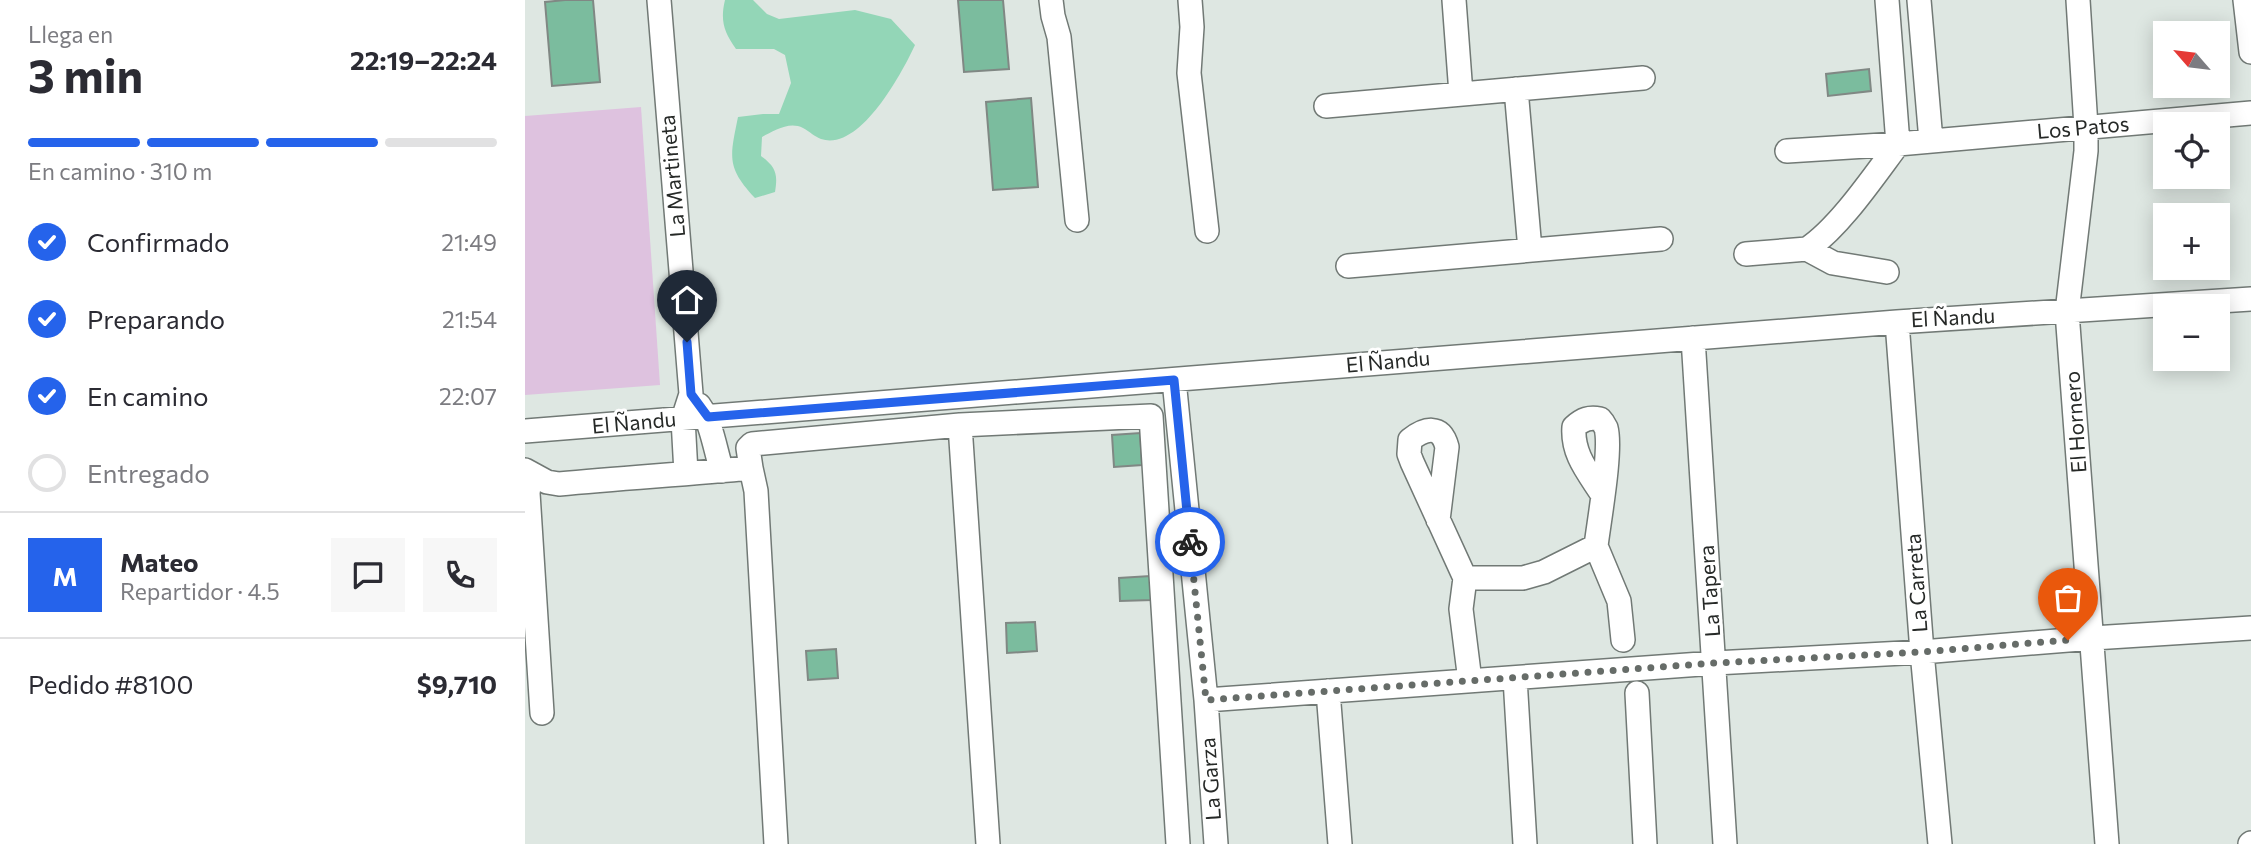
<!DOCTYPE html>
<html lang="es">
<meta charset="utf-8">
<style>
:root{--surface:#fff;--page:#f7f7f7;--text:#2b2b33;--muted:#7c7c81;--line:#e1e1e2;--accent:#2563eb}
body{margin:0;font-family:Commissioner,sans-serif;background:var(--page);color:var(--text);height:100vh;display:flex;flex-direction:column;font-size:26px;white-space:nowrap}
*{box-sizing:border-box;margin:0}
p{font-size:23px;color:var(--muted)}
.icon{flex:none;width:38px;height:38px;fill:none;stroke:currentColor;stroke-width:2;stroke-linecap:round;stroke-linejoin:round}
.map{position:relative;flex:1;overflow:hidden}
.details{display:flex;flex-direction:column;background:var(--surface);width:525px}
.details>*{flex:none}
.needle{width:46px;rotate:298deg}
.buttons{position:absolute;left:1628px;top:21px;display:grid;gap:14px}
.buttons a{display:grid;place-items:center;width:77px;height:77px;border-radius:0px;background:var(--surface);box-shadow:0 4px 18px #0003;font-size:35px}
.pin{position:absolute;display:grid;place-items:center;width:60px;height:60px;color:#fff;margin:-72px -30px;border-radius:50% 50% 50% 0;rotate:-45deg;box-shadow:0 0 7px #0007}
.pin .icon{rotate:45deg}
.courier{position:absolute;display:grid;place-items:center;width:70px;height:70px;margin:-35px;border:5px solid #2563eb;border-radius:50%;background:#fff;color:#222;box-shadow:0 2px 9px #0007}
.summary em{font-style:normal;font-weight:700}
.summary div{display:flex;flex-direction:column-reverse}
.summary{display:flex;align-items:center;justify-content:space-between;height:119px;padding:0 28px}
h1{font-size:46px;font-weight:700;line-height:52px}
.bar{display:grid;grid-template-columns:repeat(4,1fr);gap:10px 7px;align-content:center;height:84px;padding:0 28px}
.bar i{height:9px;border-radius:5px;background:var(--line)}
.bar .active{background:var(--accent)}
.bar p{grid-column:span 4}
.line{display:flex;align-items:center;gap:18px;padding:0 28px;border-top:2px solid var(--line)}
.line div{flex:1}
.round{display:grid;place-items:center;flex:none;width:74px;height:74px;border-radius:0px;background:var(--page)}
ol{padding:0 28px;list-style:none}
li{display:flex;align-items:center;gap:21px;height:77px}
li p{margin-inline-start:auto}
li .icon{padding:7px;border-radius:50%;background:var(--accent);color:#fff;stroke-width:4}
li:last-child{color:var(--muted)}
li i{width:38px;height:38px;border:4px solid var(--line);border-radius:50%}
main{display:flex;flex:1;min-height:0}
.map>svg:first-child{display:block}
.green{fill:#dec2df}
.water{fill:#93d6b7}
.building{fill:#7bbc9e;stroke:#808884;stroke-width:2}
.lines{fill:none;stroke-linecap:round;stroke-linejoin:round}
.minor-casing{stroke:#717975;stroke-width:26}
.minor{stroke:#fff;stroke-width:23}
.done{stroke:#666c68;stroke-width:7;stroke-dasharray:0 12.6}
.route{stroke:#2563eb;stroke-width:9}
.labels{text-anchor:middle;stroke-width:6;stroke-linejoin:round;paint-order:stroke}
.street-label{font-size:21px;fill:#262927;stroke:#fff}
</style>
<main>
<section class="details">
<div class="summary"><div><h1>3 min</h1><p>Llega en</p></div><em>22:19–22:24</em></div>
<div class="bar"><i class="active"></i><i class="active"></i><i class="active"></i><i></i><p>En camino · 310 m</p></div>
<ol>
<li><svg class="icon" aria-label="check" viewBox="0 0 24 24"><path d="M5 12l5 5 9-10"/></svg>Confirmado<p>21:49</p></li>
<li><svg class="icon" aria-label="check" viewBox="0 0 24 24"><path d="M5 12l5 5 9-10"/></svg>Preparando<p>21:54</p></li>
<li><svg class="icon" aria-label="check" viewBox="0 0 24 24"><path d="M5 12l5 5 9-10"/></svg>En camino<p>22:07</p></li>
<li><i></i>Entregado</li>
</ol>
<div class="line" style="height:126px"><b class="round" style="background:var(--accent);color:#fff">M</b><div><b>Mateo</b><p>Repartidor · 4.5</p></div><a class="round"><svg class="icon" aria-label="chat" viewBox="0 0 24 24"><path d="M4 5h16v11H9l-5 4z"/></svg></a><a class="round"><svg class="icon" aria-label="phone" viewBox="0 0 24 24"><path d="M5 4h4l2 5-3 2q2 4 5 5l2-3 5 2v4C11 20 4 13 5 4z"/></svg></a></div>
<div class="line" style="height:91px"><div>Pedido #8100</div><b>$9,710</b></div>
</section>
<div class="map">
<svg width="1726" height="844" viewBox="0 0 1726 844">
<rect width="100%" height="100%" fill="#dee7e2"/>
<path class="green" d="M 116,107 L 135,385 L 0,395 L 0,116 Z"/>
<path class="water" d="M 200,0 L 228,0 L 242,14 L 254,19 L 330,10 L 366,19 L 390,45 C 377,73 335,152 296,139 C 290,137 284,131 278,128 C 264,121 249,131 237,137 L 236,156 C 251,167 253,174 250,192 L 230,198 C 201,167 205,157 213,117 L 238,114 L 254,114 L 266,83 L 260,55 L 249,49 L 211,49 C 199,32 195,21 200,0 Z"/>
<path class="building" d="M 40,0 L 68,0 L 75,82 L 27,86 L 20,2 Z
M 433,0 L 478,0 L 484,69 L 439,72 Z
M 1344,69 L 1346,91 L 1303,96 L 1301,74 Z
M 506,98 L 513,187 L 468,190 L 461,102 Z
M 615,433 L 617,465 L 589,467 L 587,435 Z
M 625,576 L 627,600 L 595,601 L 594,578 Z
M 510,622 L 512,651 L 482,653 L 481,623 Z
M 311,649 L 313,678 L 283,680 L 281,651 Z"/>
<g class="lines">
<g class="minor-casing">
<path id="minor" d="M 134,0 L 166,394 L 158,419 L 161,473
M 526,0 L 528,16 L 534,37 L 552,220
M 665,0 L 667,27 L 664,73 L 682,231
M 929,0 L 936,94
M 1394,0 L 1406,141
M 1553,0 L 1561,127 L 1561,151 L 1542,312 L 1582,844
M 1720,0 L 1726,52
M 991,89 L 1005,250
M 801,106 L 1118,78
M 1262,151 L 1373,144 L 1726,113
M 1282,249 C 1314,228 1349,176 1373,144 L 1362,0
M 1221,254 L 1282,249 L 1308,263 L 1362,272
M 823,266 L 1136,239
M 1372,322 L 1397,652 L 1415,844
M 1168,338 L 1200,844
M 649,380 L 681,700 L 691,844
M 174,405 C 187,423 190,450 197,471
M 435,425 L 463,844
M 0,431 L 1372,322 L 1726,299
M 226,468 L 231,491 L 251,844
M 0,470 L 22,482 L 34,484 C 98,478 162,474 226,468 L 223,448 L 227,444 L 435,425 L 626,416 L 653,844
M 6,474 L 3,493 L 17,713
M 913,520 L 922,447 C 916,424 900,428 885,440 L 884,454 L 887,462 L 940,578 L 936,609 L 945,681
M 1071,546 C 1074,521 1087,449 1081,428 C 1080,426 1077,421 1075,419 C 1064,417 1058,419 1049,427 C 1047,454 1063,472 1077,494
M 940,578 L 998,578 L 1019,572 L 1071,546 L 1094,601 L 1098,640
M 990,678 L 1000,844
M 803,691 L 815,844
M 1112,693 L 1120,844
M 681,700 L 1190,663 L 1397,652 L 1568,638 L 1726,628
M 1725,844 L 1726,843"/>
</g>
<use href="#minor" class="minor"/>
</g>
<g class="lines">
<path class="done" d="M 665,542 L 681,700 L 1190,663 L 1397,652 L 1543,640"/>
<path class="route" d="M 162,342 L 166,394 L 183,417 L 649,380 L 665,542"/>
</g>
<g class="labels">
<g class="street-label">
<text transform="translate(1558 128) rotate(-5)" y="7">Los Patos</text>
<text transform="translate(148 176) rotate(-95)" y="7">La Martineta</text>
<text transform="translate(1428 318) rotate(-3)" y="7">El Ñandu</text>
<text transform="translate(863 362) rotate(-5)" y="7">El Ñandu</text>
<text transform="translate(1551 422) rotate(-94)" y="7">El Hornero</text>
<text transform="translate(109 423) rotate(-5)" y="7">El Ñandu</text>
<text transform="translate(1392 583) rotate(-94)" y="7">La Carreta</text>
<text transform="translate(1185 591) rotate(-94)" y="7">La Tapera</text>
<text transform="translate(686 779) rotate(-94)" y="7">La Garza</text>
</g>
</g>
</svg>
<div class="buttons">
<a><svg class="needle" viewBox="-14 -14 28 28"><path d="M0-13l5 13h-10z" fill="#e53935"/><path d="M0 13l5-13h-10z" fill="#7c7c81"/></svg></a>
<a><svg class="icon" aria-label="locate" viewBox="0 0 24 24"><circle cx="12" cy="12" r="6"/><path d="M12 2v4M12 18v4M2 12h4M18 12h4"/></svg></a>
<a>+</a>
<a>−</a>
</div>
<div class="pin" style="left:1543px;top:640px;background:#ea580c"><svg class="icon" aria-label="bag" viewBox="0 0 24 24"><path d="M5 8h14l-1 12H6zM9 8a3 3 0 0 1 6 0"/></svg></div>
<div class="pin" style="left:162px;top:342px;background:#1f2937"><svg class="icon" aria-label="home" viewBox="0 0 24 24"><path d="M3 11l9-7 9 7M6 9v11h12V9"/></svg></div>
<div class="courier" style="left:665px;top:542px"><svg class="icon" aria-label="bike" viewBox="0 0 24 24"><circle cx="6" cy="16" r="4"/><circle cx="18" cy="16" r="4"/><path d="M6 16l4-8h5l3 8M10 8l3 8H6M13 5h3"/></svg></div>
</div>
</main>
